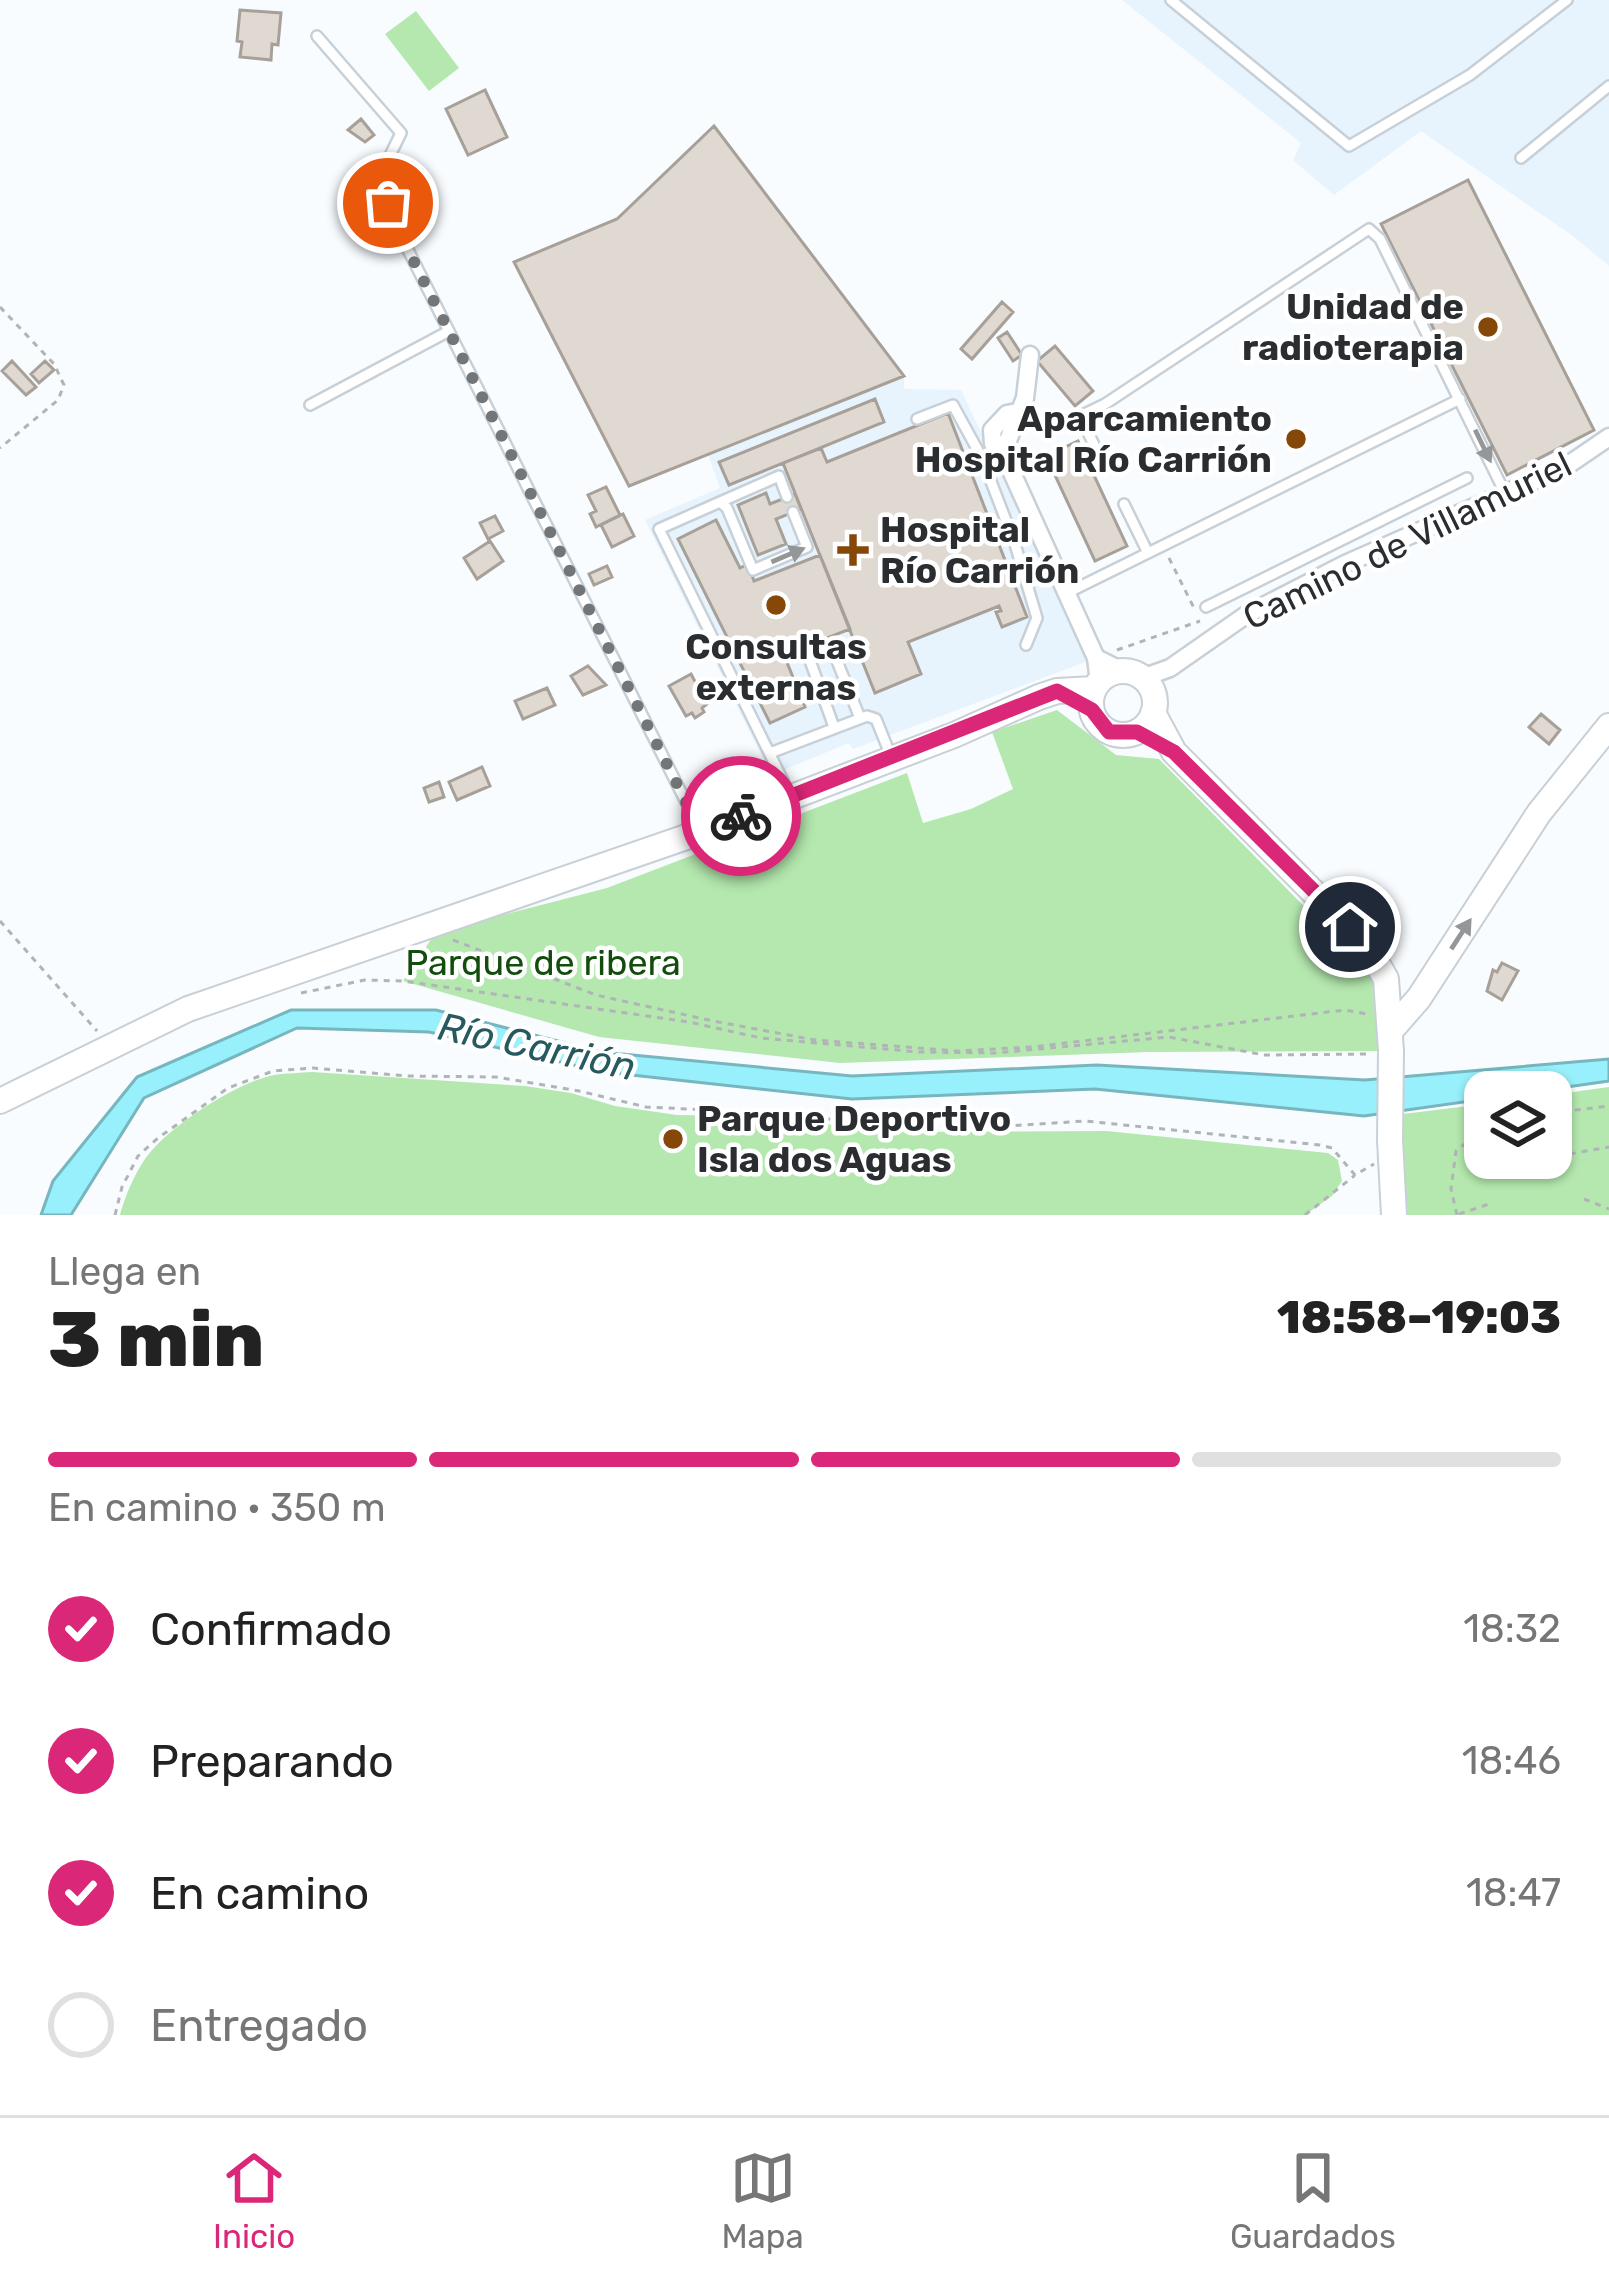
<!DOCTYPE html>
<html lang="es">
<meta charset="utf-8">
<style>
:root{--surface:#fff;--page:#f6f6f6;--text:#222;--muted:#767676;--line:#e0e0e0;--accent:#db2777}
body{margin:0;font-family:Rubik,sans-serif;background:var(--page);color:var(--text);height:100vh;display:flex;flex-direction:column;font-size:45px;white-space:nowrap}
*{box-sizing:border-box;margin:0}
p{font-size:39px;color:var(--muted)}
.icon{flex:none;width:66px;height:66px;fill:none;stroke:currentColor;stroke-width:2;stroke-linecap:round;stroke-linejoin:round}
.map{position:relative;height:1215px;overflow:hidden}
.drawer{display:flex;flex-direction:column;background:var(--surface);flex:1}
.drawer>*{flex:none}
.controls{position:absolute;left:1464px;top:1071px;display:grid;gap:24px}
.controls a{display:grid;place-items:center;width:108px;height:108px;border-radius:24px;background:var(--surface);box-shadow:0 3px 9px #0004;font-size:60px}
.pin{position:absolute;display:grid;place-items:center;width:102px;height:102px;color:#fff;margin:-51px;border:6px solid #fff;border-radius:50%;box-shadow:0 3px 12px #0007}
.courier{position:absolute;display:grid;place-items:center;width:120px;height:120px;margin:-60px;border:9px solid #db2777;border-radius:50%;background:#fff;color:#222;box-shadow:0 3px 15px #0007}
.head em{font-style:normal;font-weight:800}
.head div{display:flex;flex-direction:column-reverse}
.head{display:flex;align-items:center;justify-content:space-between;height:204px;padding:0 48px}
h1{font-size:78px;font-weight:800;line-height:90px}
.bar{display:grid;grid-template-columns:repeat(4,1fr);gap:18px 12px;align-content:center;height:144px;padding:0 48px}
.bar i{height:15px;border-radius:9px;background:var(--line)}
.bar .active{background:var(--accent)}
.bar p{grid-column:span 4}
ol{padding:0 48px;list-style:none}
li{display:flex;align-items:center;gap:36px;height:132px}
li p{margin-inline-start:auto}
li .icon{padding:12px;border-radius:50%;background:var(--accent);color:#fff;stroke-width:4}
li:last-child{color:var(--muted)}
li i{width:66px;height:66px;border:6px solid var(--line);border-radius:50%}
.tab-bar{display:flex;justify-content:space-around;align-items:center;height:168px;border-top:3px solid var(--line);background:var(--surface);font-size:33px;color:var(--muted)}
.tab-bar a{display:grid;justify-items:center;gap:6px}
.tab-bar .active{color:var(--accent)}
.map>svg:first-child{display:block}
.built{fill:#e7f3fd}
.green{fill:#b4e8ae}
.water{fill:#97f0fb;stroke:#77b6be;stroke-width:3}
.building{fill:#e0d9d1;stroke:#a7a099;stroke-width:3}
.lines{fill:none;stroke-linecap:round;stroke-linejoin:round}
.lane-casing{stroke:#c8d0d7;stroke-width:14}
.street-casing{stroke:#c8d0d7;stroke-width:21}
.secondary-casing{stroke:#c8d0d7;stroke-width:28}
.path{stroke:#b0b4b7;stroke-width:3;stroke-dasharray:6 6;stroke-linecap:butt}
.lane{stroke:#fff;stroke-width:9}
.street{stroke:#fff;stroke-width:16}
.secondary{stroke:#fff;stroke-width:24}
.secondary-bridge-casing{stroke:#c8d0d7;stroke-width:28;stroke-linecap:butt}
.secondary-bridge{stroke:#fff;stroke-width:24}
.oneway{fill:#959698}
.done{stroke:#737679;stroke-width:12;stroke-dasharray:0 21.6}
.route{stroke:#db2777;stroke-width:15}
.poi-dot{fill:#864808;stroke:#fff;stroke-width:4.5}
.labels{text-anchor:middle;stroke-width:9;stroke-linejoin:round;paint-order:stroke}
.poi-label{font-size:36px;font-weight:bold;fill:#2b2e31;stroke:#fff;text-anchor:end}
.street-label{font-size:36px;fill:#2b2e31;stroke:#fff}
.park-label{font-size:36px;fill:#134d0e;stroke:#fff}
.water-label{font-size:39px;font-style:italic;fill:#275a60;stroke:#fff}
</style>
<div class="map">
<svg width="1609" height="1215" viewBox="0 0 1609 1215">
<rect width="100%" height="100%" fill="#f8fcff"/>
<path class="built" d="M 1122,0 L 1609,0 L 1609,266 L 1573,236 L 1421,131 L 1334,195 L 1293,160 L 1301,143 Z
M 904,376 L 904,389 L 961,390 L 993,458 L 1003,453 L 1096,658 L 853,749 L 849,743 L 771,775 L 645,520 L 720,488 L 708,454 Z"/>
<path class="green" d="M 416,11 L 459,68 L 429,91 L 385,34 Z
M 1057,710 L 1116,755 L 1159,759 L 1356,959 L 1375,982 L 1384,1051 L 1149,1052 L 840,1063 L 599,1037 L 403,981 L 436,932 L 607,888 L 907,773 L 923,823 L 971,809 L 1013,789 L 992,732 Z
M 312,1072 L 525,1086 L 571,1093 L 615,1106 L 677,1115 L 750,1116 L 898,1132 L 1106,1131 L 1328,1153 L 1338,1160 L 1342,1181 L 1332,1196 L 1305,1215 L 120,1215 C 126,1193 138,1165 154,1148 C 179,1121 238,1082 274,1075 C 286,1073 300,1073 312,1072 Z
M 1609,1087 L 1609,1215 L 1408,1215 L 1402,1168 L 1403,1114 L 1485,1104 L 1485,1158 L 1551,1158 L 1551,1095 Z"/>
<path class="water" d="M 291,1010 L 436,1010 L 601,1052 L 852,1076 L 1097,1065 L 1365,1080 L 1609,1059 L 1609,1081 L 1532,1092 L 1485,1092 L 1485,1099 L 1364,1116 L 1095,1089 L 852,1099 L 604,1072 L 429,1032 L 297,1028 L 144,1098 L 71,1215 L 41,1215 L 53,1181 L 137,1077 Z"/>
<path class="building" d="M 240,10 L 281,13 L 278,45 L 272,44 L 271,60 L 240,57 L 242,42 L 237,41 Z
M 485,90 L 507,137 L 468,155 L 446,109 Z
M 361,119 L 374,135 L 365,142 L 348,130 Z
M 714,126 L 904,376 L 629,486 L 514,262 L 617,219 Z
M 1468,180 L 1594,430 L 1507,475 L 1381,224 Z
M 1002,302 L 1013,312 L 972,359 L 961,349 Z
M 1007,332 L 1022,355 L 1013,361 L 998,338 Z
M 1055,346 L 1093,391 L 1075,406 L 1037,361 Z
M 12,361 L 36,387 L 26,395 L 2,371 Z
M 45,361 L 54,370 L 39,383 L 31,374 Z
M 875,399 L 884,422 L 729,485 L 719,462 Z
M 948,413 L 1027,617 L 1002,627 L 996,612 L 1001,611 L 999,606 L 908,642 L 921,674 L 875,693 L 783,463 L 821,448 L 827,462 Z
M 1078,441 L 1127,546 L 1095,561 L 1046,456 Z
M 606,487 L 620,515 L 596,527 L 590,514 L 596,511 L 588,495 Z
M 766,493 L 770,504 L 795,494 L 801,509 L 776,519 L 786,544 L 758,555 L 738,505 Z
M 623,514 L 634,536 L 612,547 L 601,525 Z
M 495,516 L 503,531 L 488,539 L 480,523 Z
M 716,520 L 740,568 L 748,564 L 754,581 L 820,555 L 850,629 L 784,655 L 805,707 L 770,723 L 678,539 Z
M 490,541 L 503,561 L 477,579 L 464,558 Z
M 607,566 L 612,577 L 594,585 L 589,574 Z
M 588,666 L 606,685 L 583,695 L 571,676 Z
M 691,674 L 707,704 L 702,708 L 704,712 L 695,718 L 692,713 L 686,716 L 669,686 Z
M 547,688 L 555,705 L 523,719 L 515,701 Z
M 1541,714 L 1560,730 L 1549,744 L 1529,727 Z
M 482,767 L 490,786 L 457,800 L 449,782 Z
M 439,782 L 444,797 L 429,802 L 424,788 Z
M 1502,963 L 1518,971 L 1502,1000 L 1487,991 L 1493,970 L 1497,972 Z"/>
<g class="lines">
<g class="lane-casing">
<path id="lane" d="M 1171,0 L 1349,146 L 1470,75 L 1567,0
M 317,36 L 401,133 L 379,178 L 397,228 L 689,808 L 698,833
M 1521,158 L 1609,86
M 310,405 L 449,331
M 917,419 L 953,405 L 982,458 L 1015,544 L 1037,618 L 1026,645
M 1100,457 L 1080,416 L 1105,404 L 1369,229 L 1380,239 L 1505,493
M 787,497 L 779,476 L 720,502 L 727,508 L 753,570 L 807,547 L 793,512
M 720,502 L 659,529 L 789,793
M 1124,504 L 1148,553
M 1067,593 L 1460,399
M 1206,607 L 1467,478
M 834,727 L 808,655 L 818,647 L 831,646 L 860,718
M 770,753 L 867,716 L 876,719 L 890,754"/>
</g>
<g class="street-casing">
<path id="street" d="M 1030,355 L 1025,398 L 1003,453 L 1096,658 L 1099,682
M 1003,453 L 993,444 L 992,430 L 1007,414 L 1022,411
M 1096,658 L 1122,671
M 1142,678 L 1170,668 L 1246,615 L 1345,564 L 1565,467 L 1609,437"/>
</g>
<g class="secondary-casing">
<path id="secondary" d="M1091 703a32 32 0 1 1 64 0a32 32 0 1 1-64 0Z
M 1153,713 L 1174,752 L 1368,947 L 1386,979 L 1391,1051
M 1392,1029 L 1419,998 L 1539,813 L 1609,726
M 0,1101 L 188,1009 L 698,833 L 954,735 L 1039,697 L 1057,691 L 1094,689
M 1390,1140 L 1394,1215"/>
</g>
<path class="path" d="M 0,307 L 54,364 L 64,385 L 58,400 L 0,448
M 1169,558 L 1194,608
M 1117,650 L 1200,621
M 0,921 L 97,1031
M 453,940 L 596,995 L 713,1021 L 815,1040 L 957,1051 L 1032,1047 L 1345,1010 L 1367,1014
M 301,993 L 365,980 L 403,981 L 689,1022 L 761,1038 L 919,1052 L 995,1053 L 1169,1037 L 1264,1055 L 1371,1054
M 1551,1113 L 1609,1106
M 1558,1156 L 1609,1147
M 1584,1199 L 1609,1209
M 1459,1214 L 1489,1204
M 115,1215 L 122,1187 L 138,1156 L 158,1138 L 228,1088 L 273,1071 L 313,1068 L 407,1076 L 496,1077 L 579,1091 L 646,1107 L 751,1112 L 946,1130 L 1085,1121 L 1320,1145 L 1332,1148 L 1355,1175 L 1374,1164
M 1305,1215 L 1354,1176
M 1457,1215 L 1451,1189 L 1456,1151 L 1485,1128"/>
<use href="#lane" class="lane"/>
<use href="#street" class="street"/>
<use href="#secondary" class="secondary"/>
<g class="secondary-bridge-casing">
<path id="secondary-bridge" d="M 1390,1140 L 1391,1051"/>
</g>
<use href="#secondary-bridge" class="secondary-bridge"/>
</g>
<defs><path id="oneway-solid" d="M-6-.8H1V-3.2L6.5 0L1 3.2V.8H-6Z" transform="scale(3)"/></defs>
<g class="oneway">
<use href="#oneway-solid" transform="translate(1483 446) rotate(64)"/>
<use href="#oneway-solid" transform="translate(788 555) rotate(-23)"/>
<use href="#oneway-solid" transform="translate(1461 934) rotate(-57)"/>
</g>
<g class="lines">
<path class="done" d="M 388,203 L 397,228 L 689,808 L 698,833 L 741,816"/>
<path class="route" d="M 741,816 L 1057,691 L 1092,710 L 1109,732 L 1137,732 L 1174,752 L 1350,927"/>
</g>
<g class="poi-dot">
<circle cx="1488" cy="327" r="12"/>
<circle cx="1296" cy="439" r="12"/>
<path d="M847 532h12v12h12v12h-12v12h-12v-12h-12v-12h12z"/>
<circle cx="776" cy="605" r="12"/>
<circle cx="673" cy="1139" r="12"/>
</g>
<g class="labels">
<g class="poi-label">
<text x="1464" y="319">Unidad de<tspan x="1464" dy="41">radioterapia</tspan></text>
<text x="1272" y="431">Aparcamiento<tspan x="1272" dy="41">Hospital Río Carrión</tspan></text>
<text x="880" y="542" text-anchor="start">Hospital<tspan x="880" dy="41">Río Carrión</tspan></text>
<text x="776" y="659" text-anchor="middle">Consultas<tspan x="776" dy="41">externas</tspan></text>
<text x="697" y="1131" text-anchor="start">Parque Deportivo<tspan x="697" dy="41">Isla dos Aguas</tspan></text>
</g>
<g class="street-label">
<text transform="translate(1407 540) rotate(-26)" y="13">Camino de Villamuriel</text>
</g>
<g class="park-label">
<text x="543" y="975">Parque de ribera</text>
</g>
<g class="water-label">
<text transform="translate(537 1046) rotate(12)" y="14">Río Carrión</text>
</g>
</g>
</svg>
<div class="controls">
<a><svg class="icon" aria-label="layers" viewBox="0 0 24 24"><path d="M12 4l9 5-9 5-9-5zM3 14l9 5 9-5"/></svg></a>
</div>
<div class="pin" style="left:388px;top:203px;background:#ea580c"><svg class="icon" aria-label="bag" viewBox="0 0 24 24"><path d="M5 8h14l-1 12H6zM9 8a3 3 0 0 1 6 0"/></svg></div>
<div class="pin" style="left:1350px;top:927px;background:#1f2937"><svg class="icon" aria-label="home" viewBox="0 0 24 24"><path d="M3 11l9-7 9 7M6 9v11h12V9"/></svg></div>
<div class="courier" style="left:741px;top:816px"><svg class="icon" aria-label="bike" viewBox="0 0 24 24"><circle cx="6" cy="16" r="4"/><circle cx="18" cy="16" r="4"/><path d="M6 16l4-8h5l3 8M10 8l3 8H6M13 5h3"/></svg></div>
</div>
<section class="drawer">
<div class="head"><div><h1>3 min</h1><p>Llega en</p></div><em>18:58–19:03</em></div>
<div class="bar"><i class="active"></i><i class="active"></i><i class="active"></i><i></i><p>En camino · 350 m</p></div>
<ol>
<li><svg class="icon" aria-label="check" viewBox="0 0 24 24"><path d="M5 12l5 5 9-10"/></svg>Confirmado<p>18:32</p></li>
<li><svg class="icon" aria-label="check" viewBox="0 0 24 24"><path d="M5 12l5 5 9-10"/></svg>Preparando<p>18:46</p></li>
<li><svg class="icon" aria-label="check" viewBox="0 0 24 24"><path d="M5 12l5 5 9-10"/></svg>En camino<p>18:47</p></li>
<li><i></i>Entregado</li>
</ol>
</section>
<nav class="tab-bar">
<a class="active"><svg class="icon" aria-label="home" viewBox="0 0 24 24"><path d="M3 11l9-7 9 7M6 9v11h12V9"/></svg>Inicio</a>
<a><svg class="icon" aria-label="map" viewBox="0 0 24 24"><path d="M3 6l6-2 6 2 6-2v14l-6 2-6-2-6 2zM9 4v14M15 6v14"/></svg>Mapa</a>
<a><svg class="icon" aria-label="saved" viewBox="0 0 24 24"><path d="M7 4h10v16l-5-4-5 4z"/></svg>Guardados</a>
</nav>
